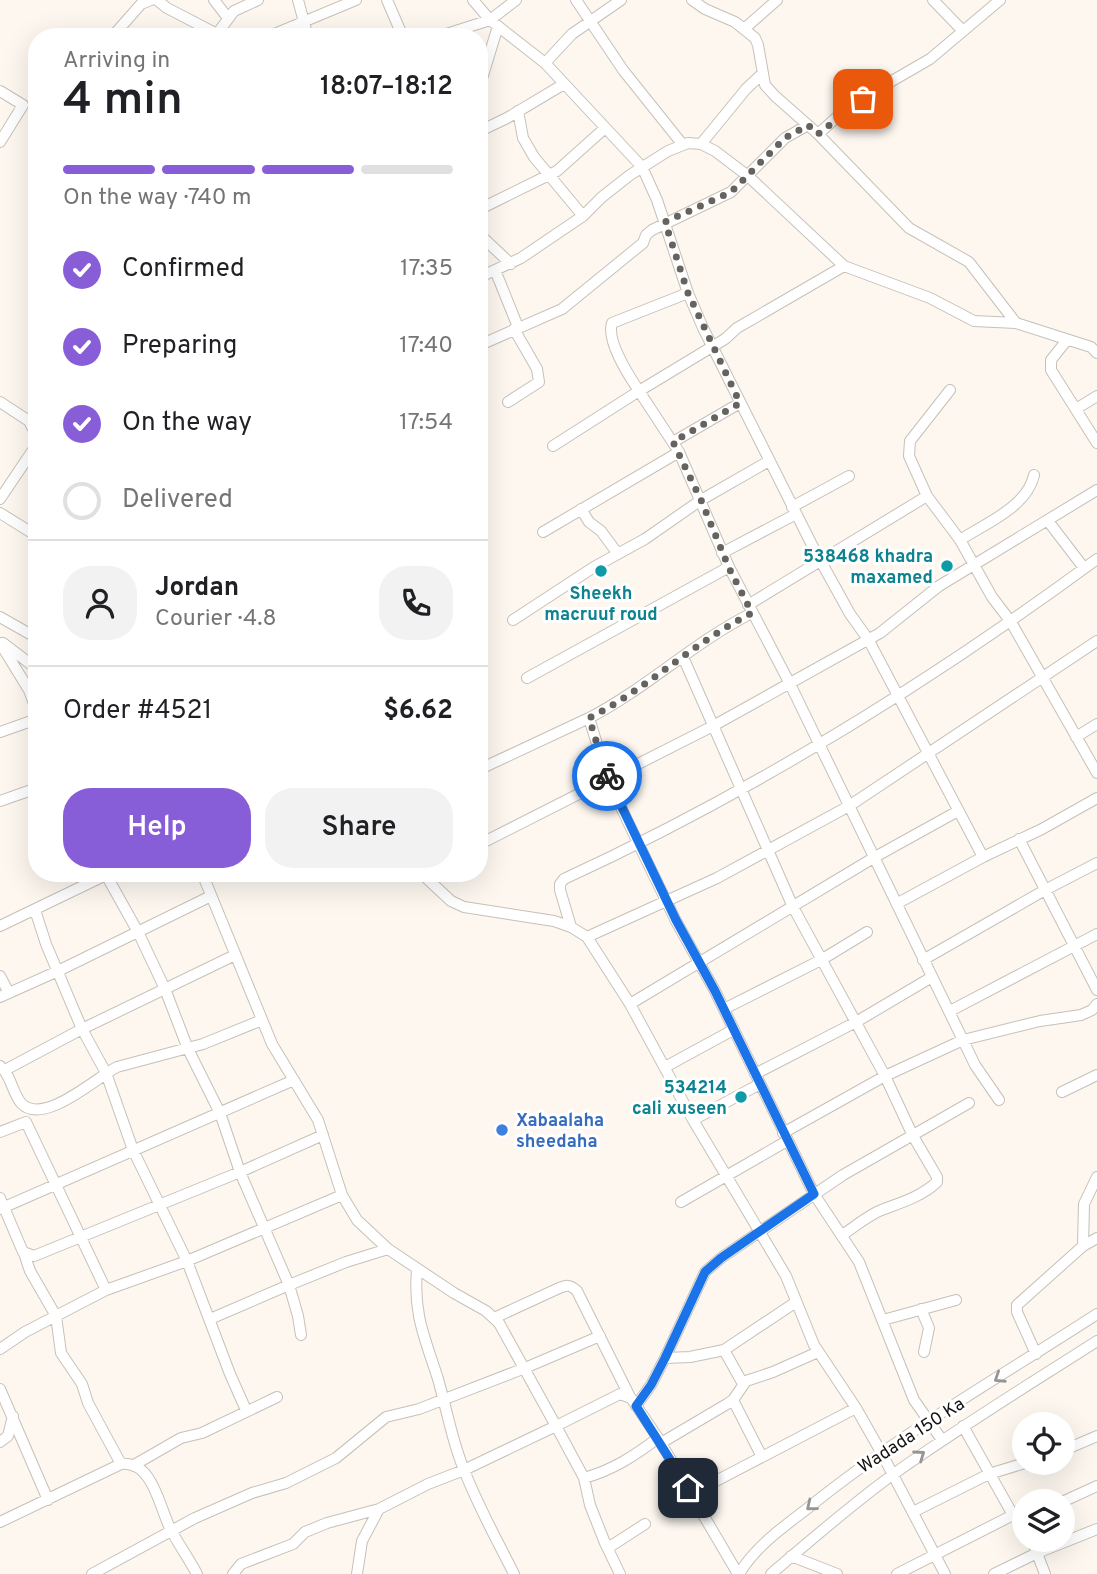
<!DOCTYPE html>
<meta charset="utf-8">
<style>
:root{--surface:#fff;--page:#f2f2f2;--text:#202124;--muted:#757577;--line:#e0e0e0;--accent:#885ed8}
body{margin:0;font-family:Overpass,sans-serif;background:var(--page);color:var(--text);height:100vh;display:flex;flex-direction:column;font-size:26px;white-space:nowrap}
*{box-sizing:border-box;margin:0}
p{font-size:23px;color:var(--muted)}
.icon{flex:none;width:38px;height:38px;fill:none;stroke:currentColor;stroke-width:2;stroke-linecap:round;stroke-linejoin:round}
.map{position:relative;flex:1;overflow:hidden}
.details{position:absolute;left:28px;top:28px;width:460px;height:854px;display:flex;flex-direction:column;background:var(--surface);border-radius:28px;box-shadow:0 7px 28px #0002}
.details>*{flex:none}
.tools{position:absolute;left:1012px;top:1412px;display:grid;gap:14px}
.tools a{display:grid;place-items:center;width:63px;height:63px;border-radius:50%;background:var(--surface);box-shadow:0 7px 28px #0002;font-size:35px}
.pin{position:absolute;display:grid;place-items:center;width:60px;height:60px;color:#fff;margin:-30px;border-radius:14px;box-shadow:0 4px 10px #0006}
.courier{position:absolute;display:grid;place-items:center;width:70px;height:70px;margin:-35px;border:5px solid #1a73e8;border-radius:50%;background:#fff;color:#222;box-shadow:0 2px 9px #0007}
.summary em{font-style:normal;font-weight:600}
.summary div{display:flex;flex-direction:column-reverse}
.summary{display:flex;align-items:center;justify-content:space-between;height:119px;padding:0 35px}
h1{font-size:46px;font-weight:600;line-height:52px}
.bar{display:grid;grid-template-columns:repeat(4,1fr);gap:10px 7px;align-content:center;height:84px;padding:0 35px}
.bar i{height:9px;border-radius:5px;background:var(--line)}
.bar .selected{background:var(--accent)}
.bar p{grid-column:span 4}
.line{display:flex;align-items:center;gap:18px;padding:0 35px;border-top:2px solid var(--line)}
.line div{flex:1}
.round{display:grid;place-items:center;flex:none;width:74px;height:74px;border-radius:28px;background:var(--page)}
ol{padding:0 35px;list-style:none}
li{display:flex;align-items:center;gap:21px;height:77px}
li p{margin-inline-start:auto}
li .icon{padding:7px;border-radius:50%;background:var(--accent);color:#fff;stroke-width:4}
li:last-child{color:var(--muted)}
li i{width:38px;height:38px;border:4px solid var(--line);border-radius:50%}
.button{display:flex;gap:14px;margin-top:auto;padding:14px 35px}
.button a{flex:1;height:80px;border-radius:28px;background:var(--accent);color:#fff;font-size:28px;font-weight:600;line-height:80px;text-align:center}
.button a+a{background:var(--page);color:var(--text)}
.map>svg:first-child{display:block}
.lines{fill:none;stroke-linecap:round;stroke-linejoin:round}
.minor-casing{stroke:#c6c0b9;stroke-width:12}
.minor{stroke:#fff;stroke-width:10}
.oneway{stroke:#969594}
.done{stroke:#66635f;stroke-width:7;stroke-dasharray:0 12.6}
.route{stroke:#1a73e8;stroke-width:9}
.culture-dot{fill:#0f9aa8;stroke:#fff;stroke-width:2.5}
.shop-dot{fill:#3f7fe0;stroke:#fff;stroke-width:2.5}
.labels{text-anchor:middle;stroke-width:6;stroke-linejoin:round;paint-order:stroke}
.culture-label{font-size:18px;font-weight:bold;fill:#0d838f;stroke:#fff;text-anchor:end}
.shop-label{font-size:18px;font-weight:bold;fill:#366cbe;stroke:#fff;text-anchor:start}
.street-label{font-size:18px;fill:#151311;stroke:#fff}
</style>
<div class="map">
<svg width="1097" height="1574" viewBox="0 0 1097 1574">
<rect width="100%" height="100%" fill="#fdf7f0"/>
<g class="lines">
<g class="minor-casing">
<path id="minor" d="M 157,0 L 167,8 L 217,34 L 218,37
M 214,0 L 228,18
M 298,0 L 308,37
M 387,0 L 403,37
M 473,0 L 490,20 L 545,63 L 642,167 L 657,200 L 688,293 L 703,328 L 814,549 L 850,614 L 868,639 L 983,857 L 1042,829 L 1097,798
M 576,0 L 623,70 L 683,145
M 692,0 L 705,9 L 735,22 L 755,38 L 758,45 L 765,85 L 775,96 L 818,134 L 909,228 L 969,262 L 1016,323
M 933,0 L 963,31
M 744,29 L 777,0
M 217,34 L 234,11 L 258,0
M 112,37 L 141,4 L 151,0
M 267,37 L 356,0
M 437,37 L 490,20 L 516,0
M 545,63 L 572,34 L 621,0
M 480,85 L 498,26
M 0,91 L 23,105 L 0,142
M 518,111 L 523,138 L 534,157 L 583,216
M 480,131 L 507,118 L 564,84
M 818,134 L 836,118 L 878,89 L 930,59 L 1000,0
M 701,144 L 746,89 L 762,74
M 480,209 L 557,171 L 605,128
M 480,235 L 511,264
M 844,266 L 737,328 L 725,339 L 639,391 L 679,452 L 729,567 L 790,684 L 975,1065 L 999,1100
M 495,270 L 518,327
M 480,277 L 521,258 L 583,216 L 602,197 L 630,175 L 668,151 L 688,143 L 701,144 L 715,151 L 748,176 L 844,266 L 930,298 L 974,321 L 1016,323 L 1091,347 L 1097,353
M 1067,340 L 1051,360 L 1051,370 L 1097,443
M 480,345 L 562,309 L 643,243 L 646,235 L 652,230 L 731,192 L 785,138 L 808,125
M 950,390 L 910,441 L 909,456 L 927,496 L 960,540 L 992,597 L 1011,622 L 1097,773
M 0,402 L 29,421 L 32,427
M 508,402 L 539,382 L 537,369 L 514,329
M 1076,409 L 1097,396
M 673,442 L 740,403
M 553,446 L 639,391 C 629,376 606,341 612,323 L 688,293
M 0,499 L 37,444
M 792,507 L 849,476
M 581,509 L 589,522 L 601,531 L 618,554
M 0,513 L 37,536
M 1048,521 L 1084,568
M 543,532 L 679,452
M 960,540 C 986,523 1027,507 1034,475
M 722,553 L 796,514
M 748,605 L 927,496
M 752,613 C 694,642 647,688 589,718 L 608,780 L 641,849 L 676,921 L 715,991 L 814,1194 L 859,1262 L 914,1400 L 942,1440
M 0,617 L 37,638
M 513,620 L 594,567 L 645,539 L 701,500 L 769,461
M 0,643 L 29,690 L 37,712
M 3,643 L 37,669
M 683,657 L 793,907 L 885,1076 L 913,1136 L 937,1177 L 937,1182 C 922,1196 903,1202 884,1209 C 869,1214 855,1227 842,1235
M 527,678 L 729,567
M 0,732 L 37,719
M 1076,737 L 1097,724
M 480,769 L 589,718
M 0,801 L 37,788
M 1019,839 L 1097,990
M 480,844 L 713,726 L 880,633 L 939,586 L 1097,490
M 105,873 L 138,932 L 165,989 L 188,1049 L 220,1113 L 240,1172 L 289,1285 L 346,1262 L 388,1249
M 202,873 L 272,1044 L 318,1120 L 342,1195 L 357,1220 L 388,1249 L 454,1293 L 486,1311 L 499,1323 L 556,1426 L 620,1394 L 631,1398 L 658,1438 L 738,1574
M 421,873 L 451,901 L 464,907 L 554,921 L 571,927 L 587,937 L 630,1004 L 693,1120 L 786,1276 L 814,1345 L 856,1408 L 881,1452 L 945,1574
M 898,903 L 983,857
M 35,910 L 46,944 L 82,1029 L 106,1073 L 133,1150 L 187,1261 L 230,1374 L 246,1410
M 0,926 L 110,873
M 571,927 L 560,890 L 560,884 L 564,879 C 753,792 930,682 1097,559
M 587,937 L 717,878 L 849,806 L 1097,641
M 923,960 L 1045,890 L 1097,863
M 0,976 L 9,993
M 0,997 L 58,971 L 211,896
M 630,1004 L 875,857 L 958,811
M 724,1009 L 821,960 L 867,932
M 950,1011 L 1097,934
M 0,1066 C 11,1075 12,1092 21,1103 C 43,1127 97,1077 117,1067 L 203,1044 L 262,1020
M 665,1067 L 733,1030
M 5,1070 L 82,1029 L 235,955
M 755,1074 L 856,1022 L 932,977
M 1062,1092 L 1097,1075
M 693,1120 L 760,1084
M 0,1132 L 26,1122 L 106,1290
M 783,1133 L 885,1076 L 963,1040 L 1040,1021 L 1081,1015 L 1092,1010 L 1097,1004
M 0,1198 L 23,1252 L 34,1256 L 240,1172 L 323,1135
M 681,1202 L 787,1141
M 0,1209 L 294,1080
M 1083,1246 L 1084,1204 L 1097,1177
M 24,1253 L 30,1271 L 56,1316 L 61,1353 L 82,1384 L 88,1403 L 121,1464
M 417,1270 C 413,1314 425,1338 438,1379 C 446,1407 451,1435 461,1462 C 475,1501 496,1538 514,1574
M 921,1309 L 929,1328 L 924,1352
M 494,1318 L 557,1289 C 566,1285 570,1284 577,1291 L 630,1397
M 210,1319 L 289,1285 L 298,1316 L 301,1335
M 883,1320 L 956,1300
M 0,1349 L 25,1332 L 106,1290 L 187,1261 L 342,1195
M 724,1350 L 743,1384
M 1036,1354 L 1017,1312 L 1017,1305 L 1083,1246 L 1097,1238
M 665,1358 L 690,1357 L 724,1350 L 796,1302
M 0,1389 L 48,1500
M 733,1400 L 762,1457
M 636,1406 L 651,1385 L 665,1358 L 705,1272 L 721,1258 L 843,1175 L 969,1103
M 963,1426 L 1013,1515
M 0,1442 L 8,1436 L 13,1416
M 661,1443 L 727,1404 L 733,1400 L 746,1381 L 773,1372 L 818,1352
M 1062,1451 L 1097,1436
M 134,1465 L 181,1438 L 202,1433 L 277,1397
M 584,1478 L 590,1505 L 605,1543 L 611,1546 L 645,1524
M 691,1494 L 856,1408
M 1062,1502 L 1097,1486
M 913,1512 L 989,1474 L 1025,1463
M 0,1522 L 121,1464 C 154,1461 159,1508 171,1530 C 179,1545 189,1559 197,1574
M 1032,1540 L 1045,1574
M 605,1543 L 620,1574
M 791,1556 L 837,1574
M 92,1574 L 195,1518 L 252,1493 L 286,1483 L 336,1458 L 386,1417 L 419,1409 L 525,1368 L 600,1336
M 233,1574 L 241,1564 L 293,1544 L 305,1532 L 327,1523 L 379,1509
M 357,1574 L 362,1541 L 379,1509 L 428,1484 L 464,1470 L 556,1426 L 584,1478 C 613,1470 634,1456 658,1438
M 739,1574 C 755,1547 783,1527 808,1508 C 898,1435 1000,1377 1097,1314
M 771,1574 C 812,1539 852,1504 895,1473 C 961,1426 1030,1384 1097,1341
M 897,1574 L 1013,1515 L 1024,1520
M 994,1574 L 1037,1553 L 1097,1529"/>
</g>
<use href="#minor" class="minor"/>
</g>
<defs><path id="oneway-chevron" d="M-2-3.5L2.5 0L-2 3.5" fill="none" stroke-width="1.6" stroke-linecap="round" stroke-linejoin="round" transform="scale(1.75)"/></defs>
<g class="oneway">
<use href="#oneway-chevron" transform="translate(999 1378) rotate(147)"/>
<use href="#oneway-chevron" transform="translate(920 1455) rotate(-35)"/>
<use href="#oneway-chevron" transform="translate(811 1506) rotate(141)"/>
</g>
<g class="lines">
<path class="done" d="M 607,776 L 589,718 C 647,689 694,642 752,613 L 729,568 L 701,500 L 673,442 L 740,403 L 688,293 L 665,222 L 731,192 L 785,138 L 808,125 L 818,134 L 863,99"/>
<path class="route" d="M 607,776 L 676,920 L 715,991 L 814,1194 L 721,1258 L 705,1272 L 665,1358 L 651,1385 L 636,1406 L 688,1488"/>
</g>
<g class="culture-dot">
<circle cx="947" cy="566" r="7"/>
<circle cx="601" cy="571" r="7"/>
<circle cx="741" cy="1097" r="7"/>
</g>
<circle class="shop-dot" cx="502" cy="1130" r="7"/>
<g class="labels">
<g class="culture-label">
<text x="933" y="562">538468 khadra<tspan x="933" dy="21">maxamed</tspan></text>
<text x="601" y="599" text-anchor="middle">Sheekh<tspan x="601" dy="21">macruuf roud</tspan></text>
<text x="727" y="1093">534214<tspan x="727" dy="21">cali xuseen</tspan></text>
</g>
<g class="shop-label">
<text x="516" y="1126">Xabaalaha<tspan x="516" dy="21">sheedaha</tspan></text>
</g>
<g class="street-label">
<text transform="translate(911 1435) rotate(-33)" y="6">Wadada 150 Ka</text>
</g>
</g>
</svg>
<div class="tools">
<a><svg class="icon" aria-label="locate" viewBox="0 0 24 24"><circle cx="12" cy="12" r="6"/><path d="M12 2v4M12 18v4M2 12h4M18 12h4"/></svg></a>
<a><svg class="icon" aria-label="layers" viewBox="0 0 24 24"><path d="M12 4l9 5-9 5-9-5zM3 14l9 5 9-5"/></svg></a>
</div>
<div class="pin" style="left:863px;top:99px;background:#ea580c"><svg class="icon" aria-label="bag" viewBox="0 0 24 24"><path d="M5 8h14l-1 12H6zM9 8a3 3 0 0 1 6 0"/></svg></div>
<div class="pin" style="left:688px;top:1488px;background:#1f2937"><svg class="icon" aria-label="home" viewBox="0 0 24 24"><path d="M3 11l9-7 9 7M6 9v11h12V9"/></svg></div>
<div class="courier" style="left:607px;top:776px"><svg class="icon" aria-label="bike" viewBox="0 0 24 24"><circle cx="6" cy="16" r="4"/><circle cx="18" cy="16" r="4"/><path d="M6 16l4-8h5l3 8M10 8l3 8H6M13 5h3"/></svg></div>
<section class="details">
<div class="summary"><div><h1>4 min</h1><p>Arriving in</p></div><em>18:07–18:12</em></div>
<div class="bar"><i class="selected"></i><i class="selected"></i><i class="selected"></i><i></i><p>On the way · 740 m</p></div>
<ol>
<li><svg class="icon" aria-label="check" viewBox="0 0 24 24"><path d="M5 12l5 5 9-10"/></svg>Confirmed<p>17:35</p></li>
<li><svg class="icon" aria-label="check" viewBox="0 0 24 24"><path d="M5 12l5 5 9-10"/></svg>Preparing<p>17:40</p></li>
<li><svg class="icon" aria-label="check" viewBox="0 0 24 24"><path d="M5 12l5 5 9-10"/></svg>On the way<p>17:54</p></li>
<li><i></i>Delivered</li>
</ol>
<div class="line" style="height:126px"><a class="round"><svg class="icon" aria-label="person" viewBox="0 0 24 24"><circle cx="12" cy="8" r="4"/><path d="M4 21q1-7 8-7t8 7"/></svg></a><div><b>Jordan</b><p>Courier · 4.8</p></div><a class="round"><svg class="icon" aria-label="phone" viewBox="0 0 24 24"><path d="M5 4h4l2 5-3 2q2 4 5 5l2-3 5 2v4C11 20 4 13 5 4z"/></svg></a></div>
<div class="line" style="height:91px"><div>Order #4521</div><b>$6.62</b></div>
<div class="button"><a>Help</a><a>Share</a></div>
</section>
</div>
